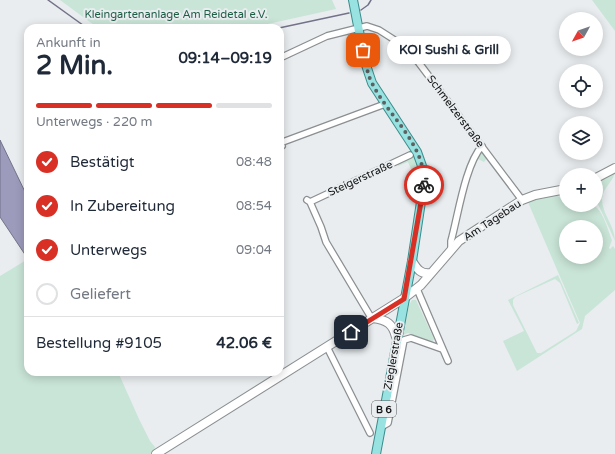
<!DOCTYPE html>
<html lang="de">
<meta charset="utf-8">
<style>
:root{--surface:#fff;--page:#f2f2f3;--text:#1f2937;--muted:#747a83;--line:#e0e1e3;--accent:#d93025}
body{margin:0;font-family:"Varela Round",sans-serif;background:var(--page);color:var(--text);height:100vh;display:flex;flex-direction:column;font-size:15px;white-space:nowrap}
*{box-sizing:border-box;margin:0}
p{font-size:13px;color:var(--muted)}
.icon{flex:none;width:22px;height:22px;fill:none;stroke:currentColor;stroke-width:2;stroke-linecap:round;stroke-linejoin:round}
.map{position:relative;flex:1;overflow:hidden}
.sheet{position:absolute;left:24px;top:24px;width:260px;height:352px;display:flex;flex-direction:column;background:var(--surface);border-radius:12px;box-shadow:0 2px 10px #0003}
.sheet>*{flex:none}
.needle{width:26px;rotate:230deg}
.controls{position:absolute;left:559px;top:12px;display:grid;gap:8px}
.controls a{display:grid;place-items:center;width:44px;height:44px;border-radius:50%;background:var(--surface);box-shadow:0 2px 10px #0003;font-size:20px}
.pin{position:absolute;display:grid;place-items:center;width:34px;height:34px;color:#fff;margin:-17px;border-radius:8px;box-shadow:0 2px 6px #0006}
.courier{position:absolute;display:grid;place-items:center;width:40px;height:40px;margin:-20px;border:3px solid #d93025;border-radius:50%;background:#fff;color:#222;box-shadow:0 1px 5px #0007}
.bubble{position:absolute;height:28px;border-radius:14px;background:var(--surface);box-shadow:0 2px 10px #0003;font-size:13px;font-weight:700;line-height:28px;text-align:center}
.headline em{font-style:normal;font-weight:700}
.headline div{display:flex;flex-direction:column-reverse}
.headline{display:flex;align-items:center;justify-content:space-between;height:68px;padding:0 12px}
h1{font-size:26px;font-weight:700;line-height:30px}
.bar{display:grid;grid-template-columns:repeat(4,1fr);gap:6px 4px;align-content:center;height:48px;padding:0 12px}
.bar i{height:5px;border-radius:3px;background:var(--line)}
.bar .active{background:var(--accent)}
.bar p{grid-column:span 4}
.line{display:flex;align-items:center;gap:10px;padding:0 12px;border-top:1px solid var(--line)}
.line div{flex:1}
ol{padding:0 12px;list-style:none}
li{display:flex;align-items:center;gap:12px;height:44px}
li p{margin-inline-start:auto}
li .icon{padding:4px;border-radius:50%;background:var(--accent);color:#fff;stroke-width:4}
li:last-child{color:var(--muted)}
li i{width:22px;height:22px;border:2px solid var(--line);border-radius:50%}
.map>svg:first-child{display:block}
.green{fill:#c9e5d7;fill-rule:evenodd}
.water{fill:#9c9bbb;stroke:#737289}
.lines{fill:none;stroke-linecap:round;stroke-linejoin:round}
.stream{stroke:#737289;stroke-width:1.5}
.street-casing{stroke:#8b8f91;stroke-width:8}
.secondary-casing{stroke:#8b8f91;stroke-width:10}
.primary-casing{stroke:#3d8d8d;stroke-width:10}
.street{stroke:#fff;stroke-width:5.5}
.secondary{stroke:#fff;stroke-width:8}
.primary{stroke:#98e2e1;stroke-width:8}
.done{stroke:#5e6061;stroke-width:4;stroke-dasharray:0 7.2}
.route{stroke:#d93025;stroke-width:5}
.labels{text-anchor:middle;stroke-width:4;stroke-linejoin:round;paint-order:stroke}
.shield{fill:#e9edef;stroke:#535556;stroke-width:1}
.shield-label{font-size:10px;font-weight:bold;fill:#131415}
.park-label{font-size:11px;fill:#1f5d45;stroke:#e9edef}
.street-label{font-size:11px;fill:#131415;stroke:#e9edef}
</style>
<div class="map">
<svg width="615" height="454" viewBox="0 0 615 454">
<rect width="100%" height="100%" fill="#e9edef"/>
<path class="green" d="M 60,0 L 332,0 L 336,9 L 250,28 L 98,28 Z
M 592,0 L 615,0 L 615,31 Z
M 482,151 L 487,158 L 484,162 L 478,159 L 469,175 L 479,153 Z
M 414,157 L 417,171 L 416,176 L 414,176 L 408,162 L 398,166 L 397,164 Z
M 615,171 C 615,180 603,187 602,199 C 602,214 615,226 615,241 L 597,202 L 599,181 Z
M 554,194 L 566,201 L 566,205 C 574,205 584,203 592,205 C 603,208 608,231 612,240 L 609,248 L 610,249 L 613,246 L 615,249 L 615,290 L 585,316 L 582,329 L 517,371 L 503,341 L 524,331 L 508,300 L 558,275 L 579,323 L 577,324 L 560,283 L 555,279 L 515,297 L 513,300 L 513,305 L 537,353 L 541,353 L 576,331 L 580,323 L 527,200 ZM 566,227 L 596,227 L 596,257 L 566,257 Z
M 28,259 L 28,372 L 118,372 L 139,419 L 150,441 L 155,447 L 154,452 L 151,454 L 0,454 L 0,276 Z
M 412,300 L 416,300 L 434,339 L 432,342 L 408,333 L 403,335 L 409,305 Z"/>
<path class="water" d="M 0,140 L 28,198 L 28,259 L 0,217 Z"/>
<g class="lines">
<path class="stream" d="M 48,0 L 87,28
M 361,10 L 368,5 L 371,0
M 279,28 L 349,13"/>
<g class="street-casing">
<path id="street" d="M 280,58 L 327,36 L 367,26 L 379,30 L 404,46 L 419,63 L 522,200
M 282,146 L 280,143 L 385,104
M 307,200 L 310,202 L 321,227 L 326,242 L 372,319
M 310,202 L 410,155
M 451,248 L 451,241 C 458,216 465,165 482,146
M 417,289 L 448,361
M 327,347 L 370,433
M 381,427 L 388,423 L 404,340 L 411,338 L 442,349"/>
</g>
<g class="secondary-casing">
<path id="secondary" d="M 596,178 L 615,168
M 412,261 C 417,269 421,275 431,273
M 373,318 C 387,320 393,324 396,337
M 156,454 L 403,299 L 421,285 L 459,241 L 522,200 L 535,195 L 566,189"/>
</g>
<g class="primary-casing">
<path id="primary" d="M 353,0 L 365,62 L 372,83 L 417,152 L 422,166 L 424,182 L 412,261 L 376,454"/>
</g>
<use href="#street" class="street"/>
<use href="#secondary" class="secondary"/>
<use href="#primary" class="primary"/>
</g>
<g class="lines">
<path class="done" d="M 363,50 C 366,62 367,75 373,85 C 390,118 426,145 424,185"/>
<path class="route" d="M 351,332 L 404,299 L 424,185"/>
</g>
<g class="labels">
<rect class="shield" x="372" y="401" width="24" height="16" rx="3"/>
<g class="shield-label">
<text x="384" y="413">B 6</text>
</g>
<g class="park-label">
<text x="176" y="18">Kleingartenanlage Am Reidetal e.V.</text>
</g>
<g class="street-label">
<text transform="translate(456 111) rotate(53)" y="4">Schmelzerstraße</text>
<text transform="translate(360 178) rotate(-25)" y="4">Steigerstraße</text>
<text transform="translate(492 220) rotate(-33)" y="4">Am Tagebau</text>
<text transform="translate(393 356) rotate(-80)" y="4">Zieglerstraße</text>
</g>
</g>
</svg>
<div class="controls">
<a><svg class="needle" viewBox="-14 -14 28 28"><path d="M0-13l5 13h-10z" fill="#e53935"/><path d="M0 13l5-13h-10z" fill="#747a83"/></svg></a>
<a><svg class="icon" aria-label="locate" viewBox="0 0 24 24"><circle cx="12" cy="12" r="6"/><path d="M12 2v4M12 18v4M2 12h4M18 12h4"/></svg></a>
<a><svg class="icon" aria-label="layers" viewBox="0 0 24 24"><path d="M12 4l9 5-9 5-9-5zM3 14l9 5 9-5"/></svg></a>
<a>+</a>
<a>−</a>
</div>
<div class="pin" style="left:363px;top:50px;background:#ea580c"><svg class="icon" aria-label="bag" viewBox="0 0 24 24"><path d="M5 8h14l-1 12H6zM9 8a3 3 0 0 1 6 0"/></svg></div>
<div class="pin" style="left:351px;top:332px;background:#1f2937"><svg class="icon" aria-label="home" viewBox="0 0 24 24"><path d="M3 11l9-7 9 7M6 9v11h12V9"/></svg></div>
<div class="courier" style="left:424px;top:185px"><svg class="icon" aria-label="bike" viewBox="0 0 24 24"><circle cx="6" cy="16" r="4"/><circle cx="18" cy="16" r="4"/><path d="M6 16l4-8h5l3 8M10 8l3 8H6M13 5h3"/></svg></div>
<div class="bubble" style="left:387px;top:36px;width:124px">KOI Sushi &amp; Grill</div>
<section class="sheet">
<div class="headline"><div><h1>2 Min.</h1><p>Ankunft in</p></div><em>09:14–09:19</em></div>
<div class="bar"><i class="active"></i><i class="active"></i><i class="active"></i><i></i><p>Unterwegs · 220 m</p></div>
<ol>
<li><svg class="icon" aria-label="check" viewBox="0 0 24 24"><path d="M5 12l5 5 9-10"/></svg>Bestätigt<p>08:48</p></li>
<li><svg class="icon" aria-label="check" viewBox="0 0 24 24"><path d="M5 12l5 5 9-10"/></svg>In Zubereitung<p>08:54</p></li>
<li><svg class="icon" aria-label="check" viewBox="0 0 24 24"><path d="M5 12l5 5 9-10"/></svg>Unterwegs<p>09:04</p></li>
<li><i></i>Geliefert</li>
</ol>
<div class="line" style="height:52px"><div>Bestellung #9105</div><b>42.06 €</b></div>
</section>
</div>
